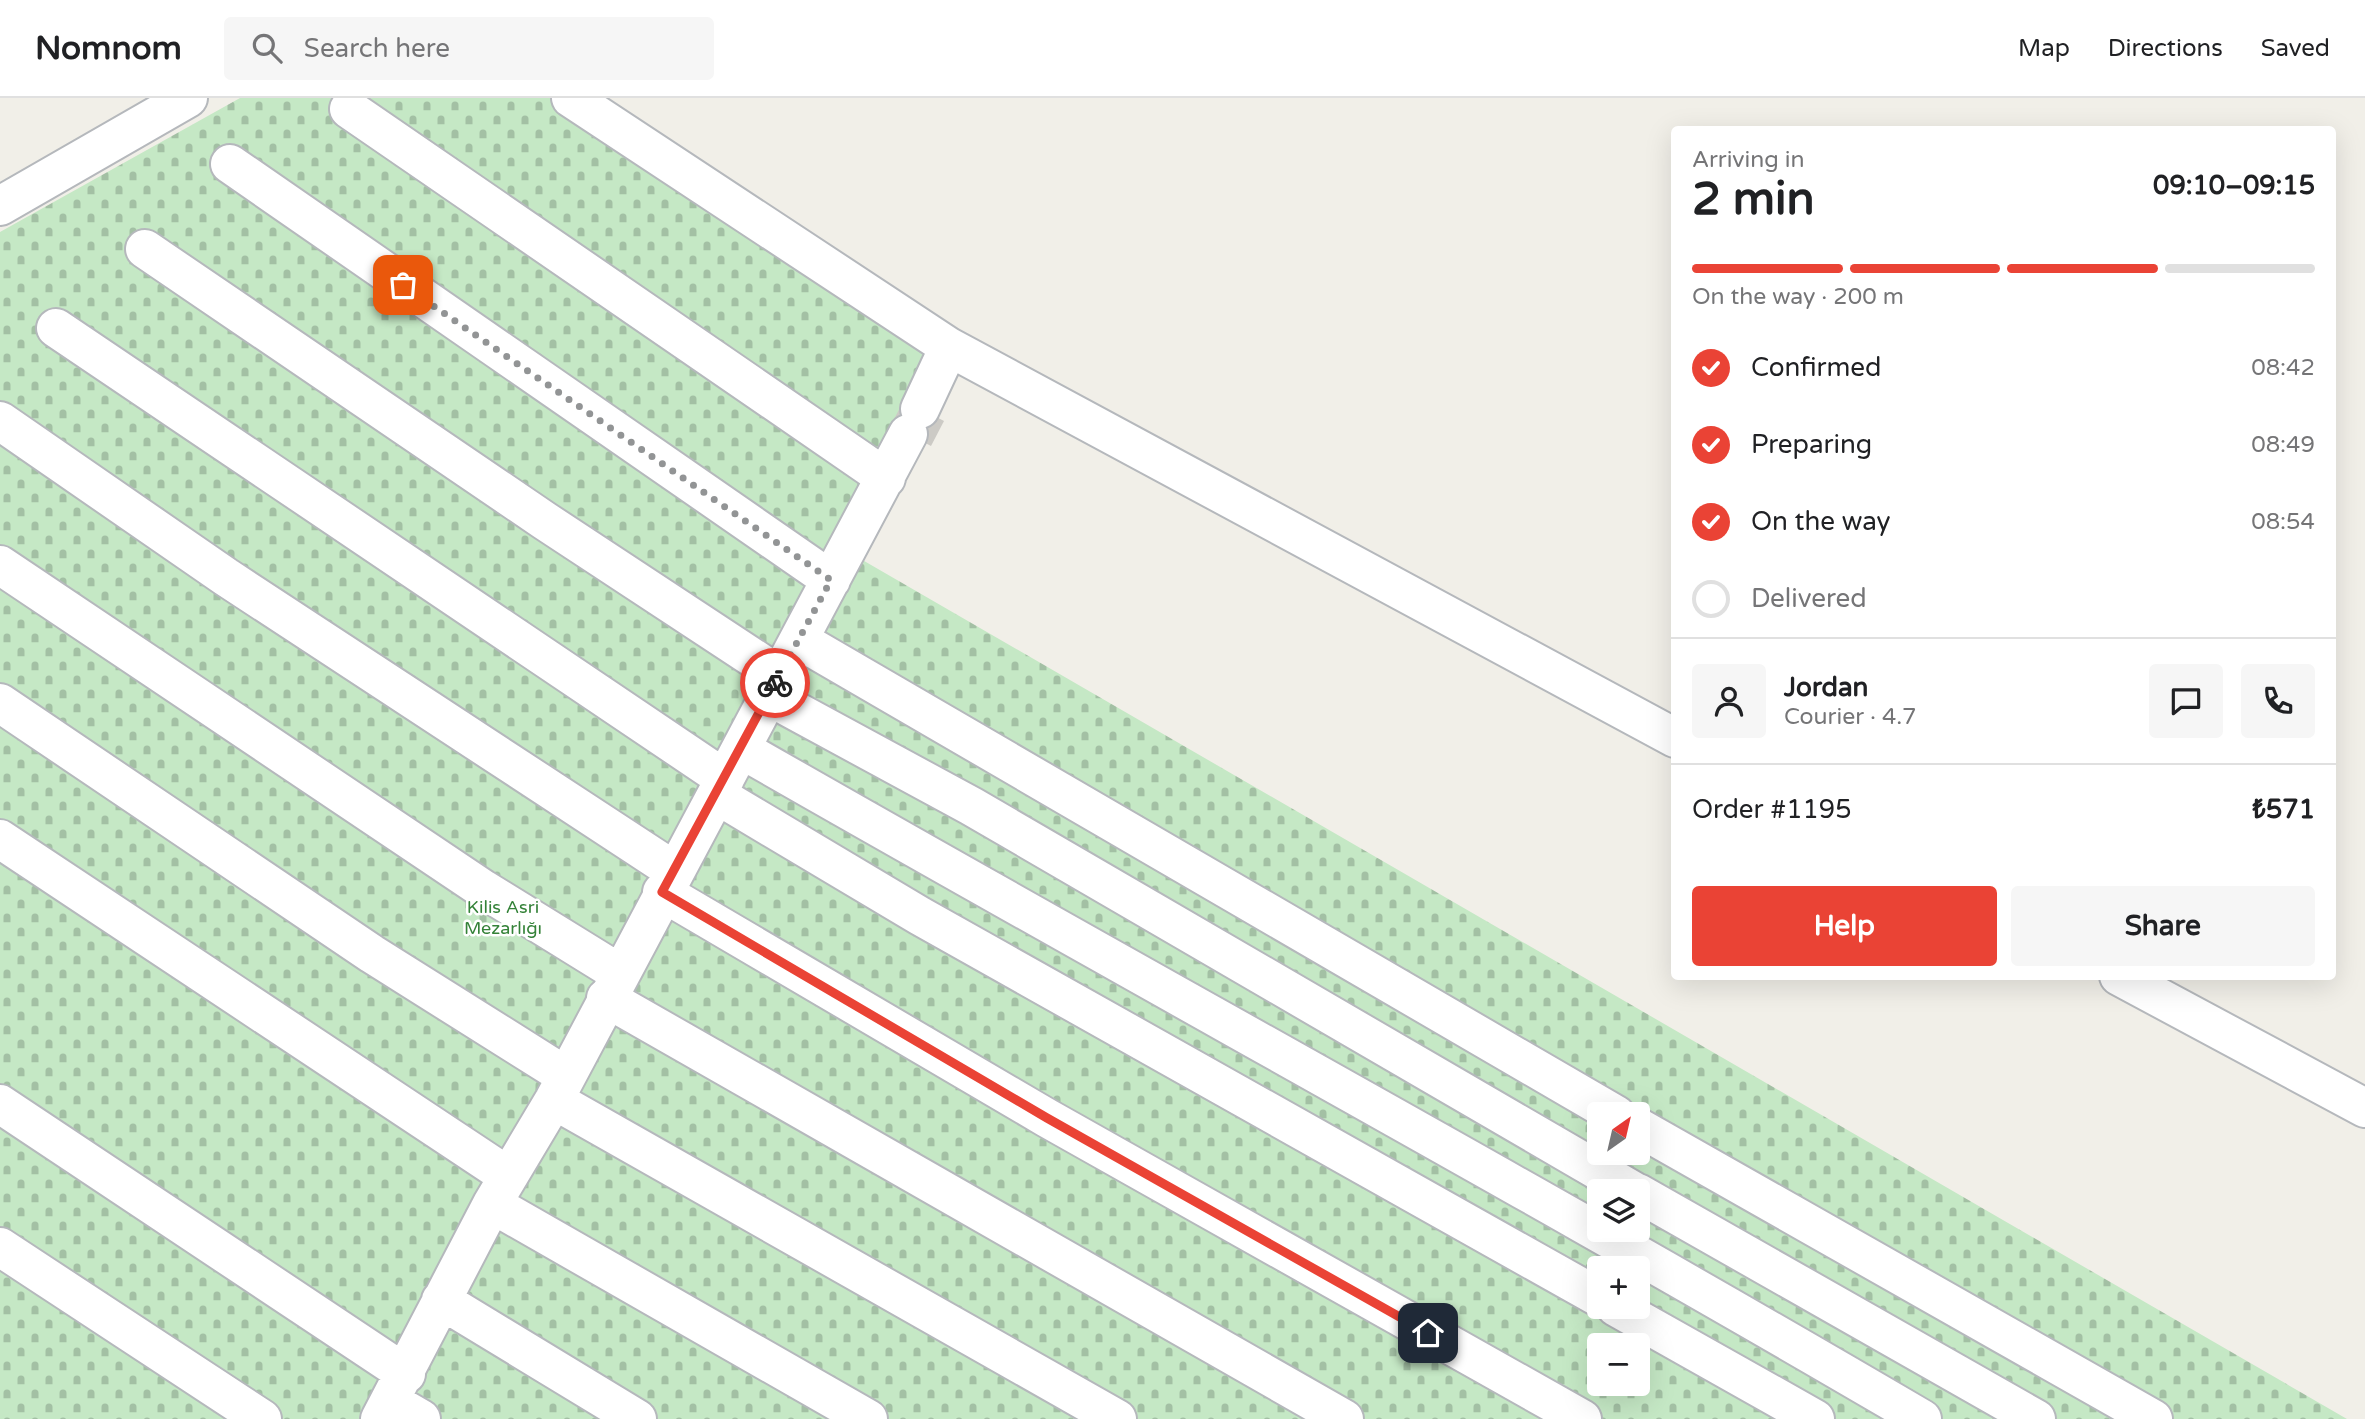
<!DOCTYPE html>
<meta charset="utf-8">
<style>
:root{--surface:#fff;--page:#f6f6f6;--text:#202124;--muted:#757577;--line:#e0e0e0;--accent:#ea4335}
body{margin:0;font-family:"Varela Round",sans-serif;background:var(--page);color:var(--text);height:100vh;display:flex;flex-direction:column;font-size:26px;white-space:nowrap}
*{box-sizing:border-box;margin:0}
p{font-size:23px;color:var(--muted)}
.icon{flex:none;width:38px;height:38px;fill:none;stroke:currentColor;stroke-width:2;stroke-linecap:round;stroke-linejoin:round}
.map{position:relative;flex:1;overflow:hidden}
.sheet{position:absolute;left:1671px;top:28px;width:665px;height:854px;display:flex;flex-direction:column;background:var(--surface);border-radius:7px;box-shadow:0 7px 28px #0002}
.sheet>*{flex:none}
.needle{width:46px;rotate:34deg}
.tools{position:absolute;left:1587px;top:1004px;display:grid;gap:14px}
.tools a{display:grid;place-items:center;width:63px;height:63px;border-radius:7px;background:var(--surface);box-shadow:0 7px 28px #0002;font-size:35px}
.pin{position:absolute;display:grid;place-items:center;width:60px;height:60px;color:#fff;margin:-30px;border-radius:14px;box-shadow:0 4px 10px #0006}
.courier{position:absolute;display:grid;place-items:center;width:70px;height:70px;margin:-35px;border:5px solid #ea4335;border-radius:50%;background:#fff;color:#222;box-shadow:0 2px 9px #0007}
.head em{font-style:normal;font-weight:700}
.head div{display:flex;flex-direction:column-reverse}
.head{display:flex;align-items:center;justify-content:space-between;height:119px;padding:0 21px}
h1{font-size:46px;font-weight:700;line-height:52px}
.bar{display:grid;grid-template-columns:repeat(4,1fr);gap:10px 7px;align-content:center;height:84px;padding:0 21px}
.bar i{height:9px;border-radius:5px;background:var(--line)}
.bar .active{background:var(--accent)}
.bar p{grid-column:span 4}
.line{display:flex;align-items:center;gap:18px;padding:0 21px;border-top:2px solid var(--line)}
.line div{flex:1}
.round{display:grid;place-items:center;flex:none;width:74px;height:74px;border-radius:7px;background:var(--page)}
ol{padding:0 21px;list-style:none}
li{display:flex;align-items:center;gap:21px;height:77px}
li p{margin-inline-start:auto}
li .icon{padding:7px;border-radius:50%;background:var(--accent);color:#fff;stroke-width:4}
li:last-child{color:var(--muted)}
li i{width:38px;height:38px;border:4px solid var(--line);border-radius:50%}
.action{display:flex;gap:14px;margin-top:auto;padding:14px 21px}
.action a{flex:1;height:80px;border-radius:7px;background:var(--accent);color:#fff;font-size:28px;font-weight:700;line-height:80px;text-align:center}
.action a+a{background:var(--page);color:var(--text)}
header{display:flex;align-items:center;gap:42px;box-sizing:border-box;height:98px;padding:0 35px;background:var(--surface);border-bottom:2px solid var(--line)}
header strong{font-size:33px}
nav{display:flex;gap:38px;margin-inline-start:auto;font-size:24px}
.search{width:490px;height:63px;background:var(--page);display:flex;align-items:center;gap:18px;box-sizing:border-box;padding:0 24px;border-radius:7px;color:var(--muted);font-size:26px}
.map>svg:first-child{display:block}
.cemetery{fill:url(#cemetery-stones);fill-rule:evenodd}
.building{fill:#cccac5}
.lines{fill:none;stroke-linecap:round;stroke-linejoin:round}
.minor-casing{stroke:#b5b8bc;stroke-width:42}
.minor{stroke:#fff;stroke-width:38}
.done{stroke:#929495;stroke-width:7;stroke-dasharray:0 12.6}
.route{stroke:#ea4335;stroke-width:9}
.labels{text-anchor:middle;stroke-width:5;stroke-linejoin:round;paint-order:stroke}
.park-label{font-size:18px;fill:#348238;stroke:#fff}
</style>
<header>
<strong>Nomnom</strong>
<div class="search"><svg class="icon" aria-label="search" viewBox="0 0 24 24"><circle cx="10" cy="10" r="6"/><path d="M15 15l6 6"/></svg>Search here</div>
<nav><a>Map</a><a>Directions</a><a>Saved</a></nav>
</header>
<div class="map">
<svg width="2365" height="1321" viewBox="0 0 2365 1321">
<defs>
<pattern id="cemetery-stones" width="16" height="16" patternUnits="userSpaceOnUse" patternTransform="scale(1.75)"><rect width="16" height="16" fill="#c5e8c5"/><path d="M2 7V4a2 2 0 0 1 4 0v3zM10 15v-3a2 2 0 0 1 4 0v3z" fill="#a3c0a4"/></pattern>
</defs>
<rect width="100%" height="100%" fill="#f1efe8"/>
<path class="cemetery" d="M 240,0 L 600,0 L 941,228 L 840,449 L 2347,1321 L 0,1321 L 0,134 ZM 1600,1017 L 1638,1017 L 1638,1055 L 1600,1055 ZM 1600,1094 L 1638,1094 L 1638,1132 L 1600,1132 ZM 1600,1171 L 1638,1171 L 1638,1209 L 1600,1209 ZM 1600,1248 L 1638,1248 L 1638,1286 L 1600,1286 Z"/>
<path class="building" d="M 904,302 L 944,323 L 931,348 L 891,327 Z"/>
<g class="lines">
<g class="minor-casing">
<path id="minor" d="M 571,0 L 949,249 L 1675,640
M 349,11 L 886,380
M 230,66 L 831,482
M 0,108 L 188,0
M 145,151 L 545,423 L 779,577
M 56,230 L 725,681
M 920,311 L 949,249
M 0,323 L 226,479 L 673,772
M 0,467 L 483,791 L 619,875
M 799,542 L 1616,1017
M 768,598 L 971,708 L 1635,1094
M 0,605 L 372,856 L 566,978
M 741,651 C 1133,876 1532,1092 1922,1321
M 717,697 L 920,818 L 1600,1200
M 0,741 L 508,1078
M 662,794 L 1047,1020 L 1582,1321
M 2119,878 L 2365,1010
M 606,900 L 1344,1321
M 554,1002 L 1117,1321
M 0,1006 L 406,1276
M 1638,1029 L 2153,1321
M 1638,1095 L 2036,1321
M 492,1106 L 868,1321
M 0,1149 L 262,1321
M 441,1202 L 637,1321
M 1616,1209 L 1815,1321
M 390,1303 L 421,1321
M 380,1321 L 492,1106 L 554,1002 L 908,336"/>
</g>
<use href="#minor" class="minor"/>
</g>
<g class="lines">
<path class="done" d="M 403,187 L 831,482 L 775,585"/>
<path class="route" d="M 775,585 L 662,794 L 1047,1020 L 1428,1235"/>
</g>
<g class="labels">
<g class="park-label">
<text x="503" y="815">Kilis Asri<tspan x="503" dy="21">Mezarlığı</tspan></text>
</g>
</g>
</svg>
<div class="tools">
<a><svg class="needle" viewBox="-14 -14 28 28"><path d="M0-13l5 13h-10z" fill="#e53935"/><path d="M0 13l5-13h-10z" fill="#757577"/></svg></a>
<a><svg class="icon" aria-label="layers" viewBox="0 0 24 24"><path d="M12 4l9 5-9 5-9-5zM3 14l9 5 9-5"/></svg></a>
<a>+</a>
<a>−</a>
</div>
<div class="pin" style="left:403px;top:187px;background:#ea580c"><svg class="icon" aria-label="bag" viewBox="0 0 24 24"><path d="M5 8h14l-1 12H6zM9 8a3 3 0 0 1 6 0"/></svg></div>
<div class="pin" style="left:1428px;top:1235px;background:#1f2937"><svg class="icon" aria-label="home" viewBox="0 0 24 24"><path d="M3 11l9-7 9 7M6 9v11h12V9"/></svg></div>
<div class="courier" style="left:775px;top:585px"><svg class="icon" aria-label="bike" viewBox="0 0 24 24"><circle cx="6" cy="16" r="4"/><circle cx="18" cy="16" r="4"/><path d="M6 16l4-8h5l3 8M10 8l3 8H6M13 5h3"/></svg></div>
<section class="sheet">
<div class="head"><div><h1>2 min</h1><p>Arriving in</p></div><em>09:10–09:15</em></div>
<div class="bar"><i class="active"></i><i class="active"></i><i class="active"></i><i></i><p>On the way · 200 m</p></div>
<ol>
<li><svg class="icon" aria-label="check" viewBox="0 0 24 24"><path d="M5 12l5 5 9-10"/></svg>Confirmed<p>08:42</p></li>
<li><svg class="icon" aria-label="check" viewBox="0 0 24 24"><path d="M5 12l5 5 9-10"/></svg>Preparing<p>08:49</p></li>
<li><svg class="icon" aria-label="check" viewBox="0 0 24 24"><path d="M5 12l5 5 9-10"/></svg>On the way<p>08:54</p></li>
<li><i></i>Delivered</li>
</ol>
<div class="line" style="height:126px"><a class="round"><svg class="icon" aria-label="person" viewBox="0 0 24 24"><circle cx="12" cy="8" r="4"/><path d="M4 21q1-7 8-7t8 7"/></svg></a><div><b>Jordan</b><p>Courier · 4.7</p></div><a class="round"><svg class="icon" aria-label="chat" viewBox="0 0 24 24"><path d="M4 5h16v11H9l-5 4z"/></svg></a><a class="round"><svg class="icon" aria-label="phone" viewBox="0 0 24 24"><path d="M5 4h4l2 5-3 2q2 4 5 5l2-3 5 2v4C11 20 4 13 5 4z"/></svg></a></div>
<div class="line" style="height:91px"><div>Order #1195</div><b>₺571</b></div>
<div class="action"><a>Help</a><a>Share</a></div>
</section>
</div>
